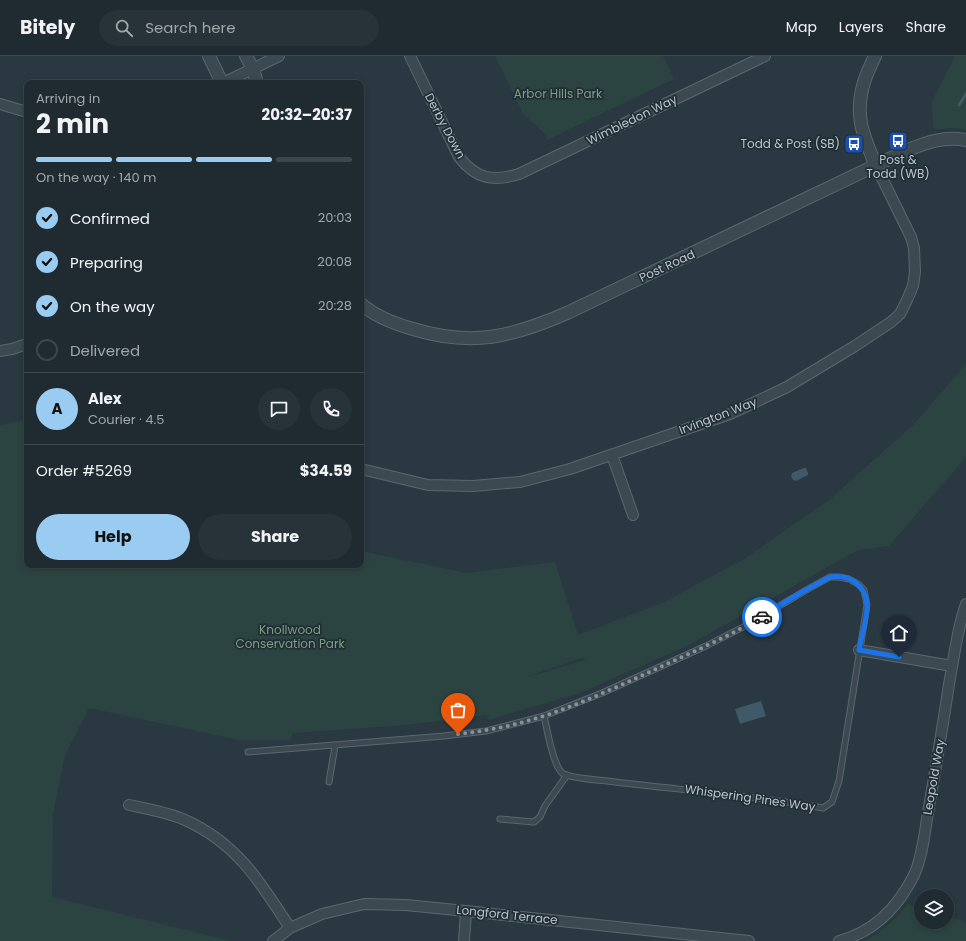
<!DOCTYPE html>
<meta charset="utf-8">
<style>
:root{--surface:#1f2a31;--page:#273239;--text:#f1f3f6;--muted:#a1a7ab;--line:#3c464d;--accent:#9accf1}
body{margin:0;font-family:Poppins,sans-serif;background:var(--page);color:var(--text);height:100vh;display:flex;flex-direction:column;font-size:15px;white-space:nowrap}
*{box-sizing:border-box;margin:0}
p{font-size:13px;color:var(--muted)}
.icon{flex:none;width:22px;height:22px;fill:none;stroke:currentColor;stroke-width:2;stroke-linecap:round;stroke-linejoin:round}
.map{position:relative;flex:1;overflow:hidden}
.panel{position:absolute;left:24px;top:24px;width:340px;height:488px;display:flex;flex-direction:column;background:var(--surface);border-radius:8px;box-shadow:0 2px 6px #0003,0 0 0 1px var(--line)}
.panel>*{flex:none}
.controls{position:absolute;left:914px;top:833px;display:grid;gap:8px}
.controls a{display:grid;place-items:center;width:40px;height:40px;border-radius:50%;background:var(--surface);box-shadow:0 2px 6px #0003,0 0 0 1px var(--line);font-size:20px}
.pin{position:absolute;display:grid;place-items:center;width:34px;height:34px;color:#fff;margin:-41px -17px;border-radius:50% 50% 50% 0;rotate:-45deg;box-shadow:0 0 4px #0007}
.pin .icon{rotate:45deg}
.courier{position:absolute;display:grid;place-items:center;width:40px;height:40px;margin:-20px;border:3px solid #1a73e8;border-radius:50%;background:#fff;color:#222;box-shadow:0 1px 5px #0007}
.head em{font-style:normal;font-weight:700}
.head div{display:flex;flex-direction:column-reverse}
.head{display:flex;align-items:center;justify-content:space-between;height:68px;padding:0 12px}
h1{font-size:26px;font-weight:700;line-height:30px}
.bar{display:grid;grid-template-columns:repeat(4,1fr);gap:6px 4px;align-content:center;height:48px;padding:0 12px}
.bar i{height:5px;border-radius:3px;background:var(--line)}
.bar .current{background:var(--accent)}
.bar p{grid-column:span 4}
.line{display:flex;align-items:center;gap:10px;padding:0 12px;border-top:1px solid var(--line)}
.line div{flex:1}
.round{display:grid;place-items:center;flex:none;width:42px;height:42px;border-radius:21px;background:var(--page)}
ol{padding:0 12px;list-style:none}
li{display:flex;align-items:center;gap:12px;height:44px}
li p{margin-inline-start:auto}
li .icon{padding:4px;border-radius:50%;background:var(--accent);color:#111;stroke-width:4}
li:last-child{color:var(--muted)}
li i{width:22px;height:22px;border:2px solid var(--line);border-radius:50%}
.primary-button{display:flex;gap:8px;margin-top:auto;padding:8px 12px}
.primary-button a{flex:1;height:46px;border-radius:24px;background:var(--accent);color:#111;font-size:16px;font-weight:700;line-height:46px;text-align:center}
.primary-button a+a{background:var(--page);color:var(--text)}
header{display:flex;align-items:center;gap:24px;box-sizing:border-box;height:56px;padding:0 20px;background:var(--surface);border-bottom:1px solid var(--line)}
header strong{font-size:19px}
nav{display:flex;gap:22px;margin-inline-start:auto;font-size:14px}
.search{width:280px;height:36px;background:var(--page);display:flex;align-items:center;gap:10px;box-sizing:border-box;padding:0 14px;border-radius:22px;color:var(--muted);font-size:15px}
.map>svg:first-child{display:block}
.green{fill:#2c4441;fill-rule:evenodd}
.water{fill:#405969}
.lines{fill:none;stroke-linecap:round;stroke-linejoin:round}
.stream{stroke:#405969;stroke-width:3}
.service-casing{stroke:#5b676e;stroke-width:7}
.minor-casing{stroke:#5b676e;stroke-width:12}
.tertiary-casing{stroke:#5b676e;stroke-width:14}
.service{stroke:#3d4951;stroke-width:5}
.minor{stroke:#3d4951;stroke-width:10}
.tertiary{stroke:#3d4951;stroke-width:12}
.done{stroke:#87939b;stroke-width:4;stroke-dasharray:0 7.2}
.route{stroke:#1a73e8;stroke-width:5}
.labels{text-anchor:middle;stroke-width:3.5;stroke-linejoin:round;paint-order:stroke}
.park-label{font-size:12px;fill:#7a9f7c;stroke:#222e36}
.street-label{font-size:12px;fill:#bac4cb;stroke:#222e36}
.poi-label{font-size:12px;fill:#bac4cb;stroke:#222e36;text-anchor:end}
</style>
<header>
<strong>Bitely</strong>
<div class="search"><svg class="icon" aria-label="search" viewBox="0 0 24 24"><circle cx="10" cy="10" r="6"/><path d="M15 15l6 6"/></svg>Search here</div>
<nav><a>Map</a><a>Layers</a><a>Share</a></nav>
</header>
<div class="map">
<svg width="966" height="885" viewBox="0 0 966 885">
<rect width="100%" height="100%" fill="#293841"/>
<path class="green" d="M 495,0 L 663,0 L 674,23 L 547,84 L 544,77 L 523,58 Z
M 955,0 L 966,0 L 966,74 L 952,72 L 934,74 L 931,47 Z
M 966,308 L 966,401 L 889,490 L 858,494 L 687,590 L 580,637 L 489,664 L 487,659 L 407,669 L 293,677 L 290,684 L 239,684 L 89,652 L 65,699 L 53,758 L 52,841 L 232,885 L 0,885 L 0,369 L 27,364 L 27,509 L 361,509 L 361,495 L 466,517 L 555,506 L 578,579 L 662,547 L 744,503 L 828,445 L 913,369 ZM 584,601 L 585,604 L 528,621 L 529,620 Z
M 908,848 L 921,856 L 921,866 L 947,866 L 947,861 L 963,864 L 966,867 L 966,885 L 865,885 C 883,876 896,863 908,848 Z"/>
<path class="water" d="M 804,412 L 806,412 L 808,417 L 808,419 L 796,425 L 793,424 L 791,420 L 792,417 Z
M 761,645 L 766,660 L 740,668 L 735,653 Z"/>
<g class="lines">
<path class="stream" d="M 959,49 L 966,38"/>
<g class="service-casing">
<path id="service" d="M 248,696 L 444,680 L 486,675 L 544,660 L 602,637 L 706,590 L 747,569 L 808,533 L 830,521 L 839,521 L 849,523 L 858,528 L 864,534 L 867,549 L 839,725 L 832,746 L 823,752 C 752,739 679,734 607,725 C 598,724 568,722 562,717 C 553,709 547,673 544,660
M 329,726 L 335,690
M 500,763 L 534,766 L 540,761 L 545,750 L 567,719"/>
</g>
<g class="minor-casing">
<path id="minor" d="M 410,0 L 459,101 C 476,123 493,126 519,118 L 765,0
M 223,27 L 279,0
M 0,48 L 27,56
M 0,295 L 12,293 L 27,288
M 612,399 L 633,459
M 361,413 L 428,429 L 473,430 L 520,426 L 570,413 L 730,358 L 787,331 L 855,290 L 891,266 L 900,258 L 907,244 L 913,230 L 915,216 L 914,192 L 911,181 L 876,110
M 859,594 L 952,610
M 129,749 C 148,753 167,756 185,764 C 237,787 261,827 290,872
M 273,885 L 290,872 L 322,858 L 364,848 L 406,849 L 466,855 L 749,885
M 464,885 L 466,855
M 839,885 C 874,876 898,851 914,819 C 923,800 925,772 929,751 C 936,710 943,669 949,628 C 954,602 957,573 966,548"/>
</g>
<g class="tertiary-casing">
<path id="tertiary" d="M 209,0 L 222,27
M 246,0 L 253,13 L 257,27
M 875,0 C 871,8 867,17 864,26 C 854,60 863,79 876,110
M 361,248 C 375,260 395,268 413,273 C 472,291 512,281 567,257 L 908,94 C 927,86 945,80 966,84"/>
</g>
<use href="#service" class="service"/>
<use href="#minor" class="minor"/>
<use href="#tertiary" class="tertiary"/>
</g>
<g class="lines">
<path class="done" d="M 458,678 C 487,675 516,669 544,660 C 583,647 621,629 658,612 C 693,596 729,580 762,561"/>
<path class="route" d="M 762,561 C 780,549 798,538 817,528 C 822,526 827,522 831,521 C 850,518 866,530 867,549 C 868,560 861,582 859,594 L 899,601"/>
</g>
<defs>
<g id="bus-square" transform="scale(1)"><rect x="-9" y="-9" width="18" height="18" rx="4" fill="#1a4fb4" stroke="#222e36"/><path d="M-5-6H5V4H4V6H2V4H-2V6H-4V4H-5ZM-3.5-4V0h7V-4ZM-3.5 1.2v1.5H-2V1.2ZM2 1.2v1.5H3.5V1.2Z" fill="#fff"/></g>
</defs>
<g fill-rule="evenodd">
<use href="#bus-square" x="898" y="85"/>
<use href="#bus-square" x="854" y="88"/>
</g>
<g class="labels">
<g class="park-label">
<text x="558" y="42">Arbor Hills Park</text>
<text x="290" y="578">Knollwood<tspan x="290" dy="14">Conservation Park</tspan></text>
</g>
<g class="street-label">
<text transform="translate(632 64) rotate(-26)" y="4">Wimbledon Way</text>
<text transform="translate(445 70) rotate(62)" y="4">Derby Down</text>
<text transform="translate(667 210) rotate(-25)" y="4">Post Road</text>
<text transform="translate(718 360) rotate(-21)" y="4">Irvington Way</text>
<text transform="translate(934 721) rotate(-80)" y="4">Leopold Way</text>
<text transform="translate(750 742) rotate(8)" y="4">Whispering Pines Way</text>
<text transform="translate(507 859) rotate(6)" y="4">Longford Terrace</text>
</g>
<g class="poi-label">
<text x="840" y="92">Todd &amp; Post (SB)</text>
<text x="898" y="108" text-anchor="middle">Post &amp;<tspan x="898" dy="14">Todd (WB)</tspan></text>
</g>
</g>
</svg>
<div class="controls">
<a><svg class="icon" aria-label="layers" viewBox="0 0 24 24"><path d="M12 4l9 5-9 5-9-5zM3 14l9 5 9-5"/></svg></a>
</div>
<div class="pin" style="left:458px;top:678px;background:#ea580c"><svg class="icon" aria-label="bag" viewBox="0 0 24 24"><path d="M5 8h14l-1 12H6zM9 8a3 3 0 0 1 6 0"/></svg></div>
<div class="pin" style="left:899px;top:601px;background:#1f2937"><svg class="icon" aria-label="home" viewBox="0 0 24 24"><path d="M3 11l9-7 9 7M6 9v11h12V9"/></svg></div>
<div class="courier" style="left:762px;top:561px"><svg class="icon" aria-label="car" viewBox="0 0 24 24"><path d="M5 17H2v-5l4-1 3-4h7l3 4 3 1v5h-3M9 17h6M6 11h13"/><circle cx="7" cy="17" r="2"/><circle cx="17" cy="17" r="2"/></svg></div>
<section class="panel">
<div class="head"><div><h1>2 min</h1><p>Arriving in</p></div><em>20:32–20:37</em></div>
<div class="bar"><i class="current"></i><i class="current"></i><i class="current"></i><i></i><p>On the way · 140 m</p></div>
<ol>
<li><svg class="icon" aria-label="check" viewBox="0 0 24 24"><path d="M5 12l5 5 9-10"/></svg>Confirmed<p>20:03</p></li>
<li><svg class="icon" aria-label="check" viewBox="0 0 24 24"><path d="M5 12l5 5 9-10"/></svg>Preparing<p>20:08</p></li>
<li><svg class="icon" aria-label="check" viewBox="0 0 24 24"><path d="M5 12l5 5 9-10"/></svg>On the way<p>20:28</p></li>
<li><i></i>Delivered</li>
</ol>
<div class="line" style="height:72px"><b class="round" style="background:var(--accent);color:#111">A</b><div><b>Alex</b><p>Courier · 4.5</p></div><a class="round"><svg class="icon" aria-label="chat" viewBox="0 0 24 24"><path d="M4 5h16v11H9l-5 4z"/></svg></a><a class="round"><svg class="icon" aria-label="phone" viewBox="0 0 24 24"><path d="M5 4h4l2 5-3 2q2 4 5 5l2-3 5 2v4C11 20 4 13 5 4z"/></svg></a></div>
<div class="line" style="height:52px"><div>Order #5269</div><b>$34.59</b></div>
<div class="primary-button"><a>Help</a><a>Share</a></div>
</section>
</div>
